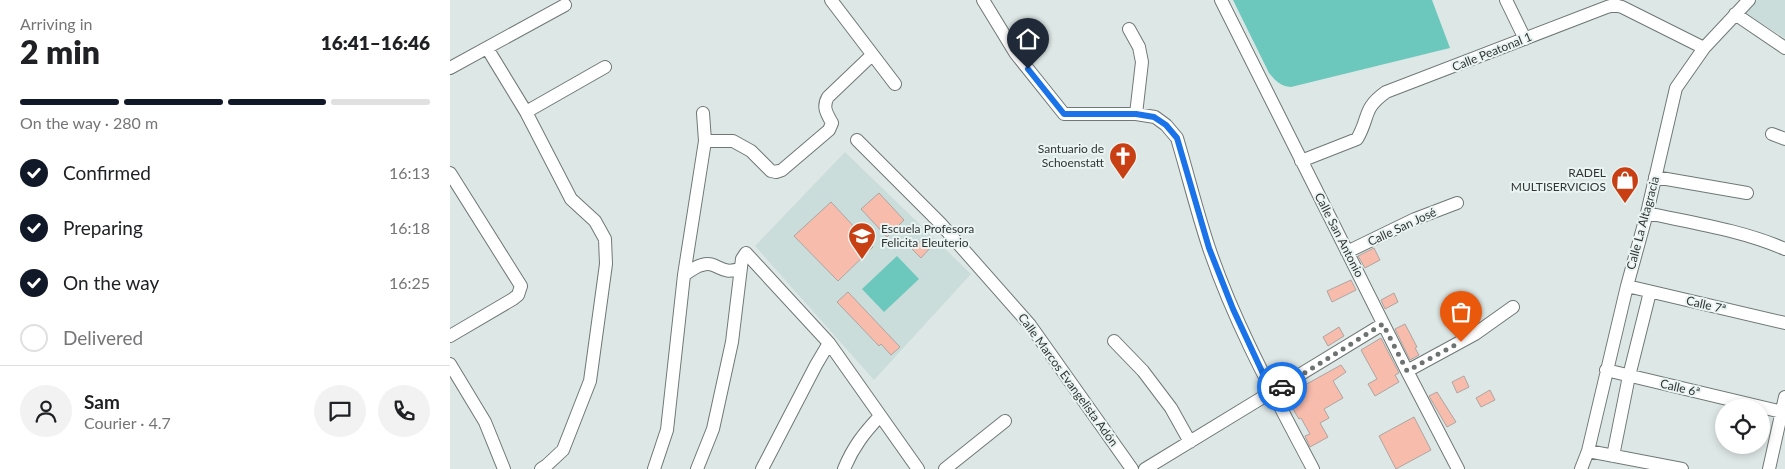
<!DOCTYPE html>
<meta charset="utf-8">
<style>
:root{--surface:#fff;--page:#f2f2f2;--text:#202124;--muted:#757577;--line:#e0e0e0;--accent:#111827}
body{margin:0;font-family:Lato,sans-serif;background:var(--page);color:var(--text);height:100vh;display:flex;flex-direction:column;font-size:19px;white-space:nowrap}
*{box-sizing:border-box;margin:0}
p{font-size:16px;color:var(--muted)}
.icon{flex:none;width:28px;height:28px;fill:none;stroke:currentColor;stroke-width:2;stroke-linecap:round;stroke-linejoin:round}
.map{position:relative;flex:1;overflow:hidden}
.drawer{display:flex;flex-direction:column;background:var(--surface);width:450px}
.drawer>*{flex:none}
.buttons{position:absolute;left:1265px;top:399px;display:grid;gap:10px}
.buttons a{display:grid;place-items:center;width:55px;height:55px;border-radius:50%;background:var(--surface);box-shadow:0 2px 8px #0003;font-size:25px}
.pin{position:absolute;display:grid;place-items:center;width:42px;height:42px;color:#fff;margin:-51px -21px;border-radius:50% 50% 50% 0;rotate:-45deg;box-shadow:0 0 5px #0007}
.pin .icon{rotate:45deg}
.courier{position:absolute;display:grid;place-items:center;width:50px;height:50px;margin:-25px;border:4px solid #1a73e8;border-radius:50%;background:#fff;color:#222;box-shadow:0 1px 6px #0007}
.summary em{font-style:normal;font-weight:800}
.summary div{display:flex;flex-direction:column-reverse}
.summary{display:flex;align-items:center;justify-content:space-between;height:85px;padding:0 20px}
h1{font-size:32px;font-weight:800;line-height:38px}
.bar{display:grid;grid-template-columns:repeat(4,1fr);gap:8px 5px;align-content:center;height:60px;padding:0 20px}
.bar i{height:6px;border-radius:4px;background:var(--line)}
.bar .on{background:var(--accent)}
.bar p{grid-column:span 4}
.line{display:flex;align-items:center;gap:12px;padding:0 20px;border-top:1px solid var(--line)}
.line div{flex:1}
.round{display:grid;place-items:center;flex:none;width:52px;height:52px;border-radius:26px;background:var(--page)}
ol{padding:0 20px;list-style:none}
li{display:flex;align-items:center;gap:15px;height:55px}
li p{margin-inline-start:auto}
li .icon{padding:5px;border-radius:50%;background:var(--accent);color:#fff;stroke-width:4}
li:last-child{color:var(--muted)}
li i{width:28px;height:28px;border:2px solid var(--line);border-radius:50%}
main{display:flex;flex:1;min-height:0}
.map>svg:first-child{display:block}
.built{fill:#caddda}
.green{fill:#6cc8bd}
.building{fill:#f8bcac;stroke:#ada5a2}
.lines{fill:none;stroke-linecap:round;stroke-linejoin:round}
.minor-casing{stroke:#6f7876;stroke-width:14}
.minor{stroke:#fff;stroke-width:12}
.done{stroke:#6d7372;stroke-width:5;stroke-dasharray:0 9}
.route{stroke:#1a73e8;stroke-width:6}
.labels{text-anchor:middle;stroke-width:4;stroke-linejoin:round;paint-order:stroke}
.street-label{font-size:12px;fill:#313534;stroke:#eaf4f2}
.poi-label{font-size:12px;fill:#313534;stroke:#eaf4f2;text-anchor:end}
</style>
<main>
<section class="drawer">
<div class="summary"><div><h1>2 min</h1><p>Arriving in</p></div><em>16:41–16:46</em></div>
<div class="bar"><i class="on"></i><i class="on"></i><i class="on"></i><i></i><p>On the way · 280 m</p></div>
<ol>
<li><svg class="icon" aria-label="check" viewBox="0 0 24 24"><path d="M5 12l5 5 9-10"/></svg>Confirmed<p>16:13</p></li>
<li><svg class="icon" aria-label="check" viewBox="0 0 24 24"><path d="M5 12l5 5 9-10"/></svg>Preparing<p>16:18</p></li>
<li><svg class="icon" aria-label="check" viewBox="0 0 24 24"><path d="M5 12l5 5 9-10"/></svg>On the way<p>16:25</p></li>
<li><i></i>Delivered</li>
</ol>
<div class="line" style="height:90px"><a class="round"><svg class="icon" aria-label="person" viewBox="0 0 24 24"><circle cx="12" cy="8" r="4"/><path d="M4 21q1-7 8-7t8 7"/></svg></a><div><b>Sam</b><p>Courier · 4.7</p></div><a class="round"><svg class="icon" aria-label="chat" viewBox="0 0 24 24"><path d="M4 5h16v11H9l-5 4z"/></svg></a><a class="round"><svg class="icon" aria-label="phone" viewBox="0 0 24 24"><path d="M5 4h4l2 5-3 2q2 4 5 5l2-3 5 2v4C11 20 4 13 5 4z"/></svg></a></div>
</section>
<div class="map">
<svg width="1335" height="469" viewBox="0 0 1335 469">
<rect width="100%" height="100%" fill="#dde7e5"/>
<path class="built" d="M 1301,0 L 1335,0 L 1335,38 L 1291,11 Z
M 395,152 L 521,274 L 424,380 L 305,246 Z"/>
<path class="green" d="M 783,0 L 982,0 L 1000,48 L 841,87 C 830,86 826,81 819,73 Z
M 447,256 L 469,279 L 434,312 L 412,289 Z"/>
<path class="building" d="M 429,193 L 454,220 L 437,237 L 411,209 Z
M 381,202 L 423,247 L 388,281 L 344,236 Z
M 472,240 L 480,248 L 471,258 L 462,249 Z
M 924,248 L 930,260 L 915,268 L 908,256 Z
M 901,280 L 906,290 L 882,302 L 877,291 Z
M 398,292 L 450,347 L 441,355 L 431,344 L 429,346 L 387,302 Z
M 944,293 L 948,302 L 935,309 L 931,300 Z
M 955,324 L 967,347 L 965,348 L 969,355 L 960,360 L 945,329 Z
M 889,327 L 894,336 L 878,346 L 873,337 Z
M 931,338 L 949,373 L 945,375 L 949,382 L 925,396 L 918,384 L 927,379 L 911,350 Z
M 891,365 L 896,372 L 883,381 L 893,398 L 874,409 L 879,418 L 870,423 L 878,437 L 860,447 L 855,436 L 860,434 L 851,418 L 849,419 L 835,396 Z
M 1014,376 L 1019,387 L 1007,393 L 1002,382 Z
M 1040,390 L 1045,400 L 1031,407 L 1026,398 Z
M 987,392 L 1006,422 L 997,427 L 979,396 Z
M 964,417 L 981,450 L 946,469 L 929,436 Z"/>
<g class="lines">
<g class="minor-casing">
<path id="minor" d="M 381,0 L 445,84
M 533,0 L 566,54 L 614,114 L 686,114 L 705,117 L 716,125 L 727,138 C 738,175 747,212 759,248 C 785,325 825,397 863,469
M 771,0 L 957,371 L 1008,469
M 1056,0 L 1075,39
M 1285,14 L 1335,48
M 679,29 L 689,47 L 692,62 L 686,114
M 37,48 L 76,112 L 121,199 L 145,221 L 155,239 L 156,264 L 140,381 L 113,450 L 97,465 L 91,469
M 0,68 L 115,5
M 76,112 L 155,67
M 1322,134 L 1335,139
M 407,140 L 490,223 L 580,325 L 682,469
M 255,141 L 283,141 L 301,151 L 321,171 L 326,172 L 332,170 L 379,130 L 382,123 C 377,114 372,107 378,97 L 422,55
M 851,161 L 907,139 C 920,117 912,109 936,92 L 1157,7 L 1164,5 L 1172,7 L 1254,48
M 0,173 L 71,286 L 68,295 L 63,299 L 0,336
M 1205,177 L 1297,193
M 1197,213 C 1243,223 1291,230 1335,249
M 897,252 L 965,219 L 1007,203
M 234,275 C 240,271 246,266 252,265 C 268,260 270,277 291,268
M 1177,286 L 1335,323
M 664,341 L 693,371 L 721,408 L 740,442
M 0,364 L 35,422 L 54,469
M 1156,370 L 1332,412
M 957,371 L 1025,334 L 1063,307
M 1138,451 L 1232,469
M 1163,456 L 1179,376 L 1200,292
M 204,469 L 217,430 L 234,275 L 255,141 L 253,113
M 247,469 L 263,429 L 282,342 L 292,259 L 296,253 L 379,343 L 468,469
M 312,469 L 366,365 L 379,343
M 394,469 C 403,447 414,433 430,416
M 495,469 L 555,421
M 695,469 L 933,324
M 1131,469 L 1138,451 L 1177,286 L 1197,213 L 1226,88 L 1254,48 L 1299,0
M 1319,469 L 1335,397"/>
</g>
<use href="#minor" class="minor"/>
</g>
<g class="lines">
<path class="done" d="M 832,387 L 933,324 L 957,371 L 1011,342"/>
<path class="route" d="M 578,69 L 614,114 L 686,114 L 704,117 L 716,125 L 727,138 L 759,248 L 783,309 L 822,393 L 832,387"/>
</g>
<defs>
<g id="church-pin" transform="scale(1.4375)"><path d="M0 17L-7.5 6A9.5 9.5 0 1 1 7.5 6Z" fill="#c83f14" stroke="#eaf4f2"/><path d="M-1.2-6h2.4v3.5h3.3v2.4h-3.3V6h-2.4V-.1h-3.3v-2.4h3.3Z" fill="#fff"/></g>
<g id="shop-pin" transform="scale(1.4375)"><path d="M0 17L-7.5 6A9.5 9.5 0 1 1 7.5 6Z" fill="#c83f14" stroke="#eaf4f2"/><path d="M-5-2.5h2.3a2.7 3.5 0 0 1 5.4 0H5L5.5 6h-11ZM-1.5-2.5h3a1.5 2.3 0 0 0-3 0Z" fill="#fff"/></g>
<g id="school-pin" transform="scale(1.4375)"><path d="M0 17L-7.5 6A9.5 9.5 0 1 1 7.5 6Z" fill="#c83f14" stroke="#eaf4f2"/><path d="M0-5L7-2L0 1L-7-2ZM-4 1L0 2.5L4 1V4Q0 6-4 4Z" fill="#fff"/></g>
</defs>
<g fill-rule="evenodd">
<use href="#church-pin" x="673" y="156"/>
<use href="#shop-pin" x="1175" y="180"/>
<use href="#school-pin" x="412" y="236"/>
</g>
<g class="labels">
<g class="street-label">
<text transform="translate(1042 52) rotate(-22)" y="4">Calle Peatonal 1</text>
<text transform="translate(1193 223) rotate(-75)" y="4">Calle La Altagracia</text>
<text transform="translate(952 227) rotate(-25)" y="4">Calle San José</text>
<text transform="translate(889 235) rotate(63)" y="4">Calle San Antonio</text>
<text transform="translate(1256 305) rotate(13)" y="4">Calle 7ª</text>
<text transform="translate(618 380) rotate(54)" y="4">Calle Marcos Evangelista Adón</text>
<text transform="translate(1230 388) rotate(13)" y="4">Calle 6ª</text>
</g>
<g class="poi-label">
<text x="654" y="153">Santuario de<tspan x="654" dy="14">Schoenstatt</tspan></text>
<text x="1156" y="177">RADEL<tspan x="1156" dy="14">MULTISERVICIOS</tspan></text>
<text x="431" y="233" text-anchor="start">Escuela Profesora<tspan x="431" dy="14">Felicita Eleuterio</tspan></text>
</g>
</g>
</svg>
<div class="buttons">
<a><svg class="icon" aria-label="locate" viewBox="0 0 24 24"><circle cx="12" cy="12" r="6"/><path d="M12 2v4M12 18v4M2 12h4M18 12h4"/></svg></a>
</div>
<div class="pin" style="left:1011px;top:342px;background:#ea580c"><svg class="icon" aria-label="bag" viewBox="0 0 24 24"><path d="M5 8h14l-1 12H6zM9 8a3 3 0 0 1 6 0"/></svg></div>
<div class="pin" style="left:578px;top:69px;background:#1f2937"><svg class="icon" aria-label="home" viewBox="0 0 24 24"><path d="M3 11l9-7 9 7M6 9v11h12V9"/></svg></div>
<div class="courier" style="left:832px;top:387px"><svg class="icon" aria-label="car" viewBox="0 0 24 24"><path d="M5 17H2v-5l4-1 3-4h7l3 4 3 1v5h-3M9 17h6M6 11h13"/><circle cx="7" cy="17" r="2"/><circle cx="17" cy="17" r="2"/></svg></div>
</div>
</main>
